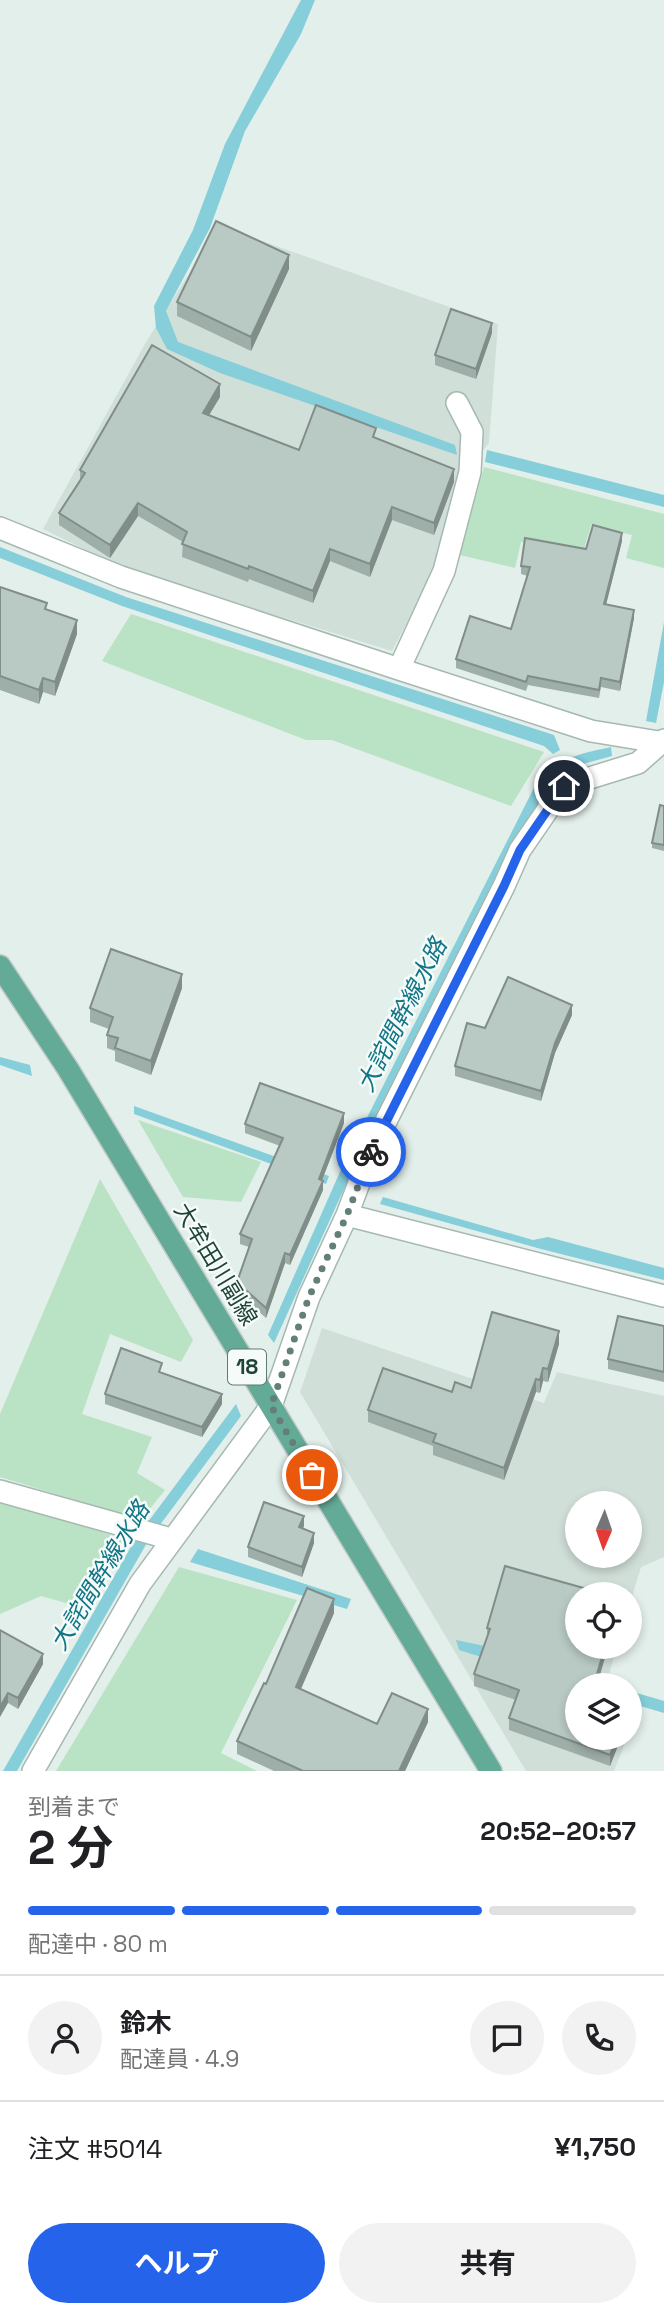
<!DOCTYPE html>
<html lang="ja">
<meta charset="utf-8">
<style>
:root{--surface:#fff;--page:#f2f2f2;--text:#202124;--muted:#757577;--line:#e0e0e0;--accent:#2563eb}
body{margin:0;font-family:"Space Grotesk","Noto Sans JP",sans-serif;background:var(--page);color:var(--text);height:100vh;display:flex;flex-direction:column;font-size:26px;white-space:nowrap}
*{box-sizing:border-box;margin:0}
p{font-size:23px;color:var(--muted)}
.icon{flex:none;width:38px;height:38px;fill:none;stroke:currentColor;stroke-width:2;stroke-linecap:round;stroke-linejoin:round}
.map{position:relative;height:1771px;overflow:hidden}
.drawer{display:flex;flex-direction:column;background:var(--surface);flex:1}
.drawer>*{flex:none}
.needle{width:46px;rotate:182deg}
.tools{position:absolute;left:565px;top:1491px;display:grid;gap:14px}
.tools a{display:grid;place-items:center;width:77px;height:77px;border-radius:50%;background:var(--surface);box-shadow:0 4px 10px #0003;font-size:35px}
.pin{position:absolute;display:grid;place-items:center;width:60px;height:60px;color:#fff;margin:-30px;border:4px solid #fff;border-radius:50%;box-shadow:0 2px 7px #0007}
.courier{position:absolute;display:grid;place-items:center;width:70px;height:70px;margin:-35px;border:5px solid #2563eb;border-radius:50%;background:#fff;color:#222;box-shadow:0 2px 9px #0007}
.headline em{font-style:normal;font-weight:700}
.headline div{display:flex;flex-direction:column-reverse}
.headline{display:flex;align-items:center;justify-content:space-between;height:119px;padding:0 28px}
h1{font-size:46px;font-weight:700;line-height:52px}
.bar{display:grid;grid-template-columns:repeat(4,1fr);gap:10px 7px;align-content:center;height:84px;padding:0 28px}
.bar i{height:9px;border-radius:5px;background:var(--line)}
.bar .selected{background:var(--accent)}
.bar p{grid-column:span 4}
.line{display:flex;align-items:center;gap:18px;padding:0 28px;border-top:2px solid var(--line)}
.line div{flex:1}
.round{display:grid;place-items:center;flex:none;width:74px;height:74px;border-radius:37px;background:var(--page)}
.action{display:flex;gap:14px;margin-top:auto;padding:14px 28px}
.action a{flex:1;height:80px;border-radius:42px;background:var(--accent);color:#fff;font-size:28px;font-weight:700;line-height:80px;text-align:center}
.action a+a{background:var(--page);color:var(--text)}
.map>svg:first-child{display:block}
.built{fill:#d1dfd9;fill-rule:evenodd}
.green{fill:#bae2c4}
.water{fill:#85ceda}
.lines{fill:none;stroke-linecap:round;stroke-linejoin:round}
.minor-casing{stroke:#a5b8b1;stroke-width:24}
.primary-casing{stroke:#c1cac8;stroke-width:24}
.minor{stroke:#fff;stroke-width:21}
.primary{stroke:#63aa97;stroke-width:21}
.wall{fill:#9eaea8}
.shaded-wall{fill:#818d88}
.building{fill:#b8cac3;stroke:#818d88;stroke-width:2}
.done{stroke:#647f77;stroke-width:7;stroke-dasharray:0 12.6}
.route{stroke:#2563eb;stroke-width:9}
.labels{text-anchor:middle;stroke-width:5;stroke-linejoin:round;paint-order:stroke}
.shield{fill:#f5fbf8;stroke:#607a72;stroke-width:2}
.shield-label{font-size:21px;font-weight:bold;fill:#204339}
.street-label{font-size:23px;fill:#204339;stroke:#f5fbf8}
.water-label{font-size:24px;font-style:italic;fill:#127587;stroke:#f5fbf8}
</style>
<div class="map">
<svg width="664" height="1771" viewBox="0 0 664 1771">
<rect width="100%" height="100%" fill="#e3efea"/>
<path class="built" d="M 219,226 L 498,324 L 489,443 L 464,476 L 434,571 L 392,651 L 125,569 L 43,529 L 146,342 Z
M 322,1328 L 544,1403 L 557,1372 L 664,1396 L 664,1557 L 641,1567 L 630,1603 L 630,1594 L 578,1594 L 578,1647 L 617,1647 L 608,1678 L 613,1685 L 578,1685 L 578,1738 L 627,1738 L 614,1771 L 526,1771 L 300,1392 ZM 578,1503 L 630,1503 L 630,1556 L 578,1556 Z"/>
<path class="green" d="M 484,467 L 664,514 L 664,568 L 626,558 L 632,535 L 591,525 L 571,595 L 550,547 L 521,542 L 515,568 L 460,555 Z
M 131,614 L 544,752 L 511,806 L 332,740 L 306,740 L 102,661 Z
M 138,1120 L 261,1162 L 241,1202 L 183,1197 Z
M 100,1179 L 193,1340 L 181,1362 L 110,1334 L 82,1414 L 152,1437 L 137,1473 L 165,1490 L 141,1520 L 0,1477 L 0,1414 Z
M 0,1500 L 127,1540 L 87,1609 L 41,1596 L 0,1614 Z
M 179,1567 L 297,1600 L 221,1753 L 257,1771 L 56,1771 Z"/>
<path class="water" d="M 301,0 L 315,0 L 301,34 L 245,131 L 210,228 L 166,311 L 178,342 L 455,445 L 457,455 L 220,373 L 167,349 L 156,328 L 154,306 L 193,230 L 225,144 Z
M 487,450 L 664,495 L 664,507 L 485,462 Z
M 0,547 L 126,597 L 554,735 L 560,750 L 553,754 L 544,746 L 122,606 L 0,558 Z
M 664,622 L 664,682 L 656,723 L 646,721 Z
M 611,747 L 612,756 L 572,767 L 554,778 L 353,1169 L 274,1343 L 268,1335 L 343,1165 L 541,774 C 564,757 583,753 611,747 Z
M 0,1057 L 30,1065 L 32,1076 L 0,1065 Z
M 134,1106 L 329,1176 L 326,1184 L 134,1114 Z
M 383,1197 L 533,1240 L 548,1237 L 664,1268 L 664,1280 L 541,1249 L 380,1204 Z
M 236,1404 L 241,1416 L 148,1541 L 17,1771 L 3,1771 L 136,1538 Z
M 198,1549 L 351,1599 L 347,1609 L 190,1562 Z
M 456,1640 L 499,1649 L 613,1685 L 577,1687 L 459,1650 Z
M 630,1691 L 664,1701 L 664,1713 L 630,1703 Z"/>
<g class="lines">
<g class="minor-casing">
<path id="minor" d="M 0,528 L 121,577 L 399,669 L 591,731 L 664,743
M 399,669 L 444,571 L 470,472 L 472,432 L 457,403
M 347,1215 L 664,1296
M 0,1491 L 171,1539
M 33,1771 L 140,1584 L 271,1406 L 309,1297 L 347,1215 L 371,1151 L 504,886 L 520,850 L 564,786 L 638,763 L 664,740"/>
</g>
<g class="primary-casing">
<path id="primary" d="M 0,966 L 68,1069 L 491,1771"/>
</g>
<use href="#minor" class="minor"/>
<use href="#primary" class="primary"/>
</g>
<path class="wall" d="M 289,269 L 251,351 L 177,316 L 177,302 Z
M 492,333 L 476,379 L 435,365 L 435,355 Z
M 220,397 L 209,415 L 299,450 L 376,439 L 454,482 L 434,535 L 392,520 L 370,577 L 330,561 L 313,603 L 249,579 L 248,582 L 182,557 L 183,542 L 138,516 L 110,558 L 59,525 L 59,513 L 80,481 L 80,470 Z
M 622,541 L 606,604 L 634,618 L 620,691 L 601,687 L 599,698 L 528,685 L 526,691 L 456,668 L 456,659 L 511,629 L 528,576 L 521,574 L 521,566 Z
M 0,587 L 47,610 L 77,634 L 55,696 L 43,692 L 39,704 L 0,690 Z
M 664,806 L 664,851 L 652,848 L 652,843 Z
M 182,988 L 151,1075 L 115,1061 L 115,1051 L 107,1048 L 107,1035 L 109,1029 L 90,1022 L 90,1008 Z
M 572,1015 L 555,1053 L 541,1101 L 455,1076 L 455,1066 L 485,1028 Z
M 344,1123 L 322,1180 L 323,1190 L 290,1265 L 285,1263 L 266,1318 L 237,1292 L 237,1282 L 249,1247 L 240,1244 L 240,1234 L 280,1146 L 245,1133 L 245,1124 Z
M 664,1326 L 664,1382 L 608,1369 L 608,1359 Z
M 559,1344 L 548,1382 L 543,1381 L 540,1393 L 536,1392 L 504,1480 L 433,1455 L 433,1446 L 368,1422 L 368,1410 L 471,1388 Z
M 162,1373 L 222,1404 L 202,1437 L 105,1404 L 105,1394 Z
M 304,1526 L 303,1528 L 314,1543 L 302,1577 L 248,1557 L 248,1547 Z
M 334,1613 L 301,1689 L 377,1724 L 428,1722 L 405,1771 L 274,1771 L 237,1754 L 237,1741 L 266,1684 Z
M 487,1628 L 608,1647 L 597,1685 L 578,1738 L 621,1738 L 610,1766 L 509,1730 L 509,1718 L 516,1700 L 474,1686 L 474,1674 L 487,1639 Z
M 0,1630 L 43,1664 L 18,1709 L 8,1703 Z"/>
<path class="shaded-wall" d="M 289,255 L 289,269 L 251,351 L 251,337 Z
M 492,323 L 492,333 L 476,379 L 476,369 Z
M 220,384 L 220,397 L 203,425 L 203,413 Z
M 454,469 L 454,482 L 434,535 L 434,523 Z
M 138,503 L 138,516 L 110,558 L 110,545 Z
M 392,507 L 392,520 L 370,577 L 370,564 Z
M 622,533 L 622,541 L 604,613 L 604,604 Z
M 330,549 L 330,561 L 313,603 L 313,591 Z
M 634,610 L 634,618 L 620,691 L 620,682 Z
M 77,620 L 77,634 L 55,696 L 55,682 Z
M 43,678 L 43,692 L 39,704 L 39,690 Z
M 182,974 L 182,988 L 151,1075 L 151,1061 Z
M 572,1005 L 572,1015 L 555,1053 L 541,1101 L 541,1091 L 555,1043 Z
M 344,1113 L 344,1123 L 319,1188 L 319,1179 Z
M 323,1181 L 323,1190 L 290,1265 L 290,1255 Z
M 285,1253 L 285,1263 L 266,1318 L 266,1308 Z
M 559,1331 L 559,1344 L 548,1382 L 548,1369 Z
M 543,1368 L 543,1381 L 540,1393 L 540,1380 Z
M 536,1379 L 536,1392 L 504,1480 L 504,1468 Z
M 222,1394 L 222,1404 L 202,1437 L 202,1427 Z
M 304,1516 L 304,1526 L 299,1537 L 299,1527 Z
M 314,1533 L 314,1543 L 302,1577 L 302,1567 Z
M 334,1599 L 334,1613 L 296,1700 L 296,1687 Z
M 605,1647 L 608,1647 L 597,1685 L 594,1685 Z
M 43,1654 L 43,1664 L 18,1709 L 18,1698 Z
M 8,1693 L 8,1703 L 0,1717 L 0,1707 Z
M 632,1700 L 632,1711 L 630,1717 L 630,1705 Z
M 428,1709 L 428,1722 L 405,1771 L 399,1771 Z
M 617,1738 L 621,1738 L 610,1766 L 610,1755 Z"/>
<path class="building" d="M 216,221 L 289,255 L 251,337 L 177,302 Z
M 451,309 L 492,323 L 476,369 L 435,355 Z
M 152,345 L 220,384 L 203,413 L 299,450 L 316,405 L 376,428 L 373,437 L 454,469 L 434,523 L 392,507 L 370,564 L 330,549 L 313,591 L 249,566 L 248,569 L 182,544 L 187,532 L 138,503 L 110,545 L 59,513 L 85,473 L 80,470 Z
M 593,525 L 622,533 L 604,604 L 634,610 L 620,682 L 601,678 L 599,690 L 528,676 L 526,682 L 456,659 L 470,616 L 511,629 L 530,567 L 521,566 L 525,538 L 586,549 Z
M 0,587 L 47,603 L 45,609 L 77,620 L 55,682 L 43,678 L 39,690 L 0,676 Z
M 660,805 L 664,806 L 664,845 L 652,843 Z
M 111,949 L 182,974 L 151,1061 L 115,1048 L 118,1038 L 107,1035 L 113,1017 L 90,1008 Z
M 508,977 L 572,1005 L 555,1043 L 541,1091 L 455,1066 L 467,1023 L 485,1028 Z
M 260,1083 L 344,1113 L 319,1179 L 323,1181 L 290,1255 L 285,1253 L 266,1308 L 237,1282 L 252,1239 L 240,1234 L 283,1138 L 245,1124 Z
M 492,1312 L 559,1331 L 548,1369 L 543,1368 L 540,1380 L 536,1379 L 504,1468 L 433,1442 L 436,1434 L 368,1410 L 383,1368 L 452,1392 L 455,1382 L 471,1388 Z
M 618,1316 L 664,1326 L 664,1372 L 608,1359 Z
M 121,1348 L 162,1363 L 159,1372 L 222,1394 L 202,1427 L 105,1394 Z
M 264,1502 L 304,1516 L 299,1527 L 314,1533 L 302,1567 L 248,1547 Z
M 505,1566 L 605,1594 L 578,1594 L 578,1647 L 605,1647 L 594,1684 L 596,1685 L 578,1685 L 578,1738 L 617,1738 L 610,1755 L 509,1718 L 519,1690 L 474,1674 L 490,1629 L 487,1628 Z
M 307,1588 L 334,1599 L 296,1687 L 377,1724 L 392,1693 L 428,1709 L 399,1771 L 303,1771 L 237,1741 L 264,1683 L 266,1684 Z
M 0,1630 L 43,1654 L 18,1698 L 8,1693 L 0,1707 Z"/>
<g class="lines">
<path class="done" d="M 312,1475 L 271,1406 L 309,1297 L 347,1215 L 371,1152"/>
<path class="route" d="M 371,1152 L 504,886 L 520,850 L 564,786"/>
</g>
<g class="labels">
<rect class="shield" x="228" y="1349.5" width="38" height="35" rx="5"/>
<g class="shield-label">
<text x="247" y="1374">18</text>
</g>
<g class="street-label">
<text transform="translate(216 1264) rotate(59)" y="8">大牟田川副線</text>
</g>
<g class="water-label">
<text transform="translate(402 1015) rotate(-63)" y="8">大詫間幹線水路</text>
<text transform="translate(100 1576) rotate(-59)" y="8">大詫間幹線水路</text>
</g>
</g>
</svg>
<div class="tools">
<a><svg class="needle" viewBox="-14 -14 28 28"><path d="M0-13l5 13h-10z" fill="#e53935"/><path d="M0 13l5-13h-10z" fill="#757577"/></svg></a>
<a><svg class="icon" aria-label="locate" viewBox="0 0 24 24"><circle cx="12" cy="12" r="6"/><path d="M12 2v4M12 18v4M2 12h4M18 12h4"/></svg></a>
<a><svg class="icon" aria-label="layers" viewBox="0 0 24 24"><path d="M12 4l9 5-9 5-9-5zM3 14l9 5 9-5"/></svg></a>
</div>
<div class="pin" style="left:312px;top:1475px;background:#ea580c"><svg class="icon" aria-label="bag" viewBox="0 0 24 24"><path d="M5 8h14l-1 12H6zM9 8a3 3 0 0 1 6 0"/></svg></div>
<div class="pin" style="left:564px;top:786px;background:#1f2937"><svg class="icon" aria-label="home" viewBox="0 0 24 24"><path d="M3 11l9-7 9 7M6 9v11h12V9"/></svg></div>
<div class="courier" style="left:371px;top:1152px"><svg class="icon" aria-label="bike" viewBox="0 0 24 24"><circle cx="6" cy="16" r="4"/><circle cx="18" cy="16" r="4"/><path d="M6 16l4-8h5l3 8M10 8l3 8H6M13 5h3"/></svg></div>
</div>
<section class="drawer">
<div class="headline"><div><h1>2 分</h1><p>到着まで</p></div><em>20:52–20:57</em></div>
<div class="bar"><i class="selected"></i><i class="selected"></i><i class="selected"></i><i></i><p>配達中 · 80 m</p></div>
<div class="line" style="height:126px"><a class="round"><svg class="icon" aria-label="person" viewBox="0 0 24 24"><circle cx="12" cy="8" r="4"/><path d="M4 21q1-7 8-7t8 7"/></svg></a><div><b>鈴木</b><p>配達員 · 4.9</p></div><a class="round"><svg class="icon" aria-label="chat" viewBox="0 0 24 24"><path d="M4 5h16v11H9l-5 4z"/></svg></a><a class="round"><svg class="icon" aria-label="phone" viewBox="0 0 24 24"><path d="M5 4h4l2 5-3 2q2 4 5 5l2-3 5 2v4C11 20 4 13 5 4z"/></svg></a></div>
<div class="line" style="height:91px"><div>注文 #5014</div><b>¥1,750</b></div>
<div class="action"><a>ヘルプ</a><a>共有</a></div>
</section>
